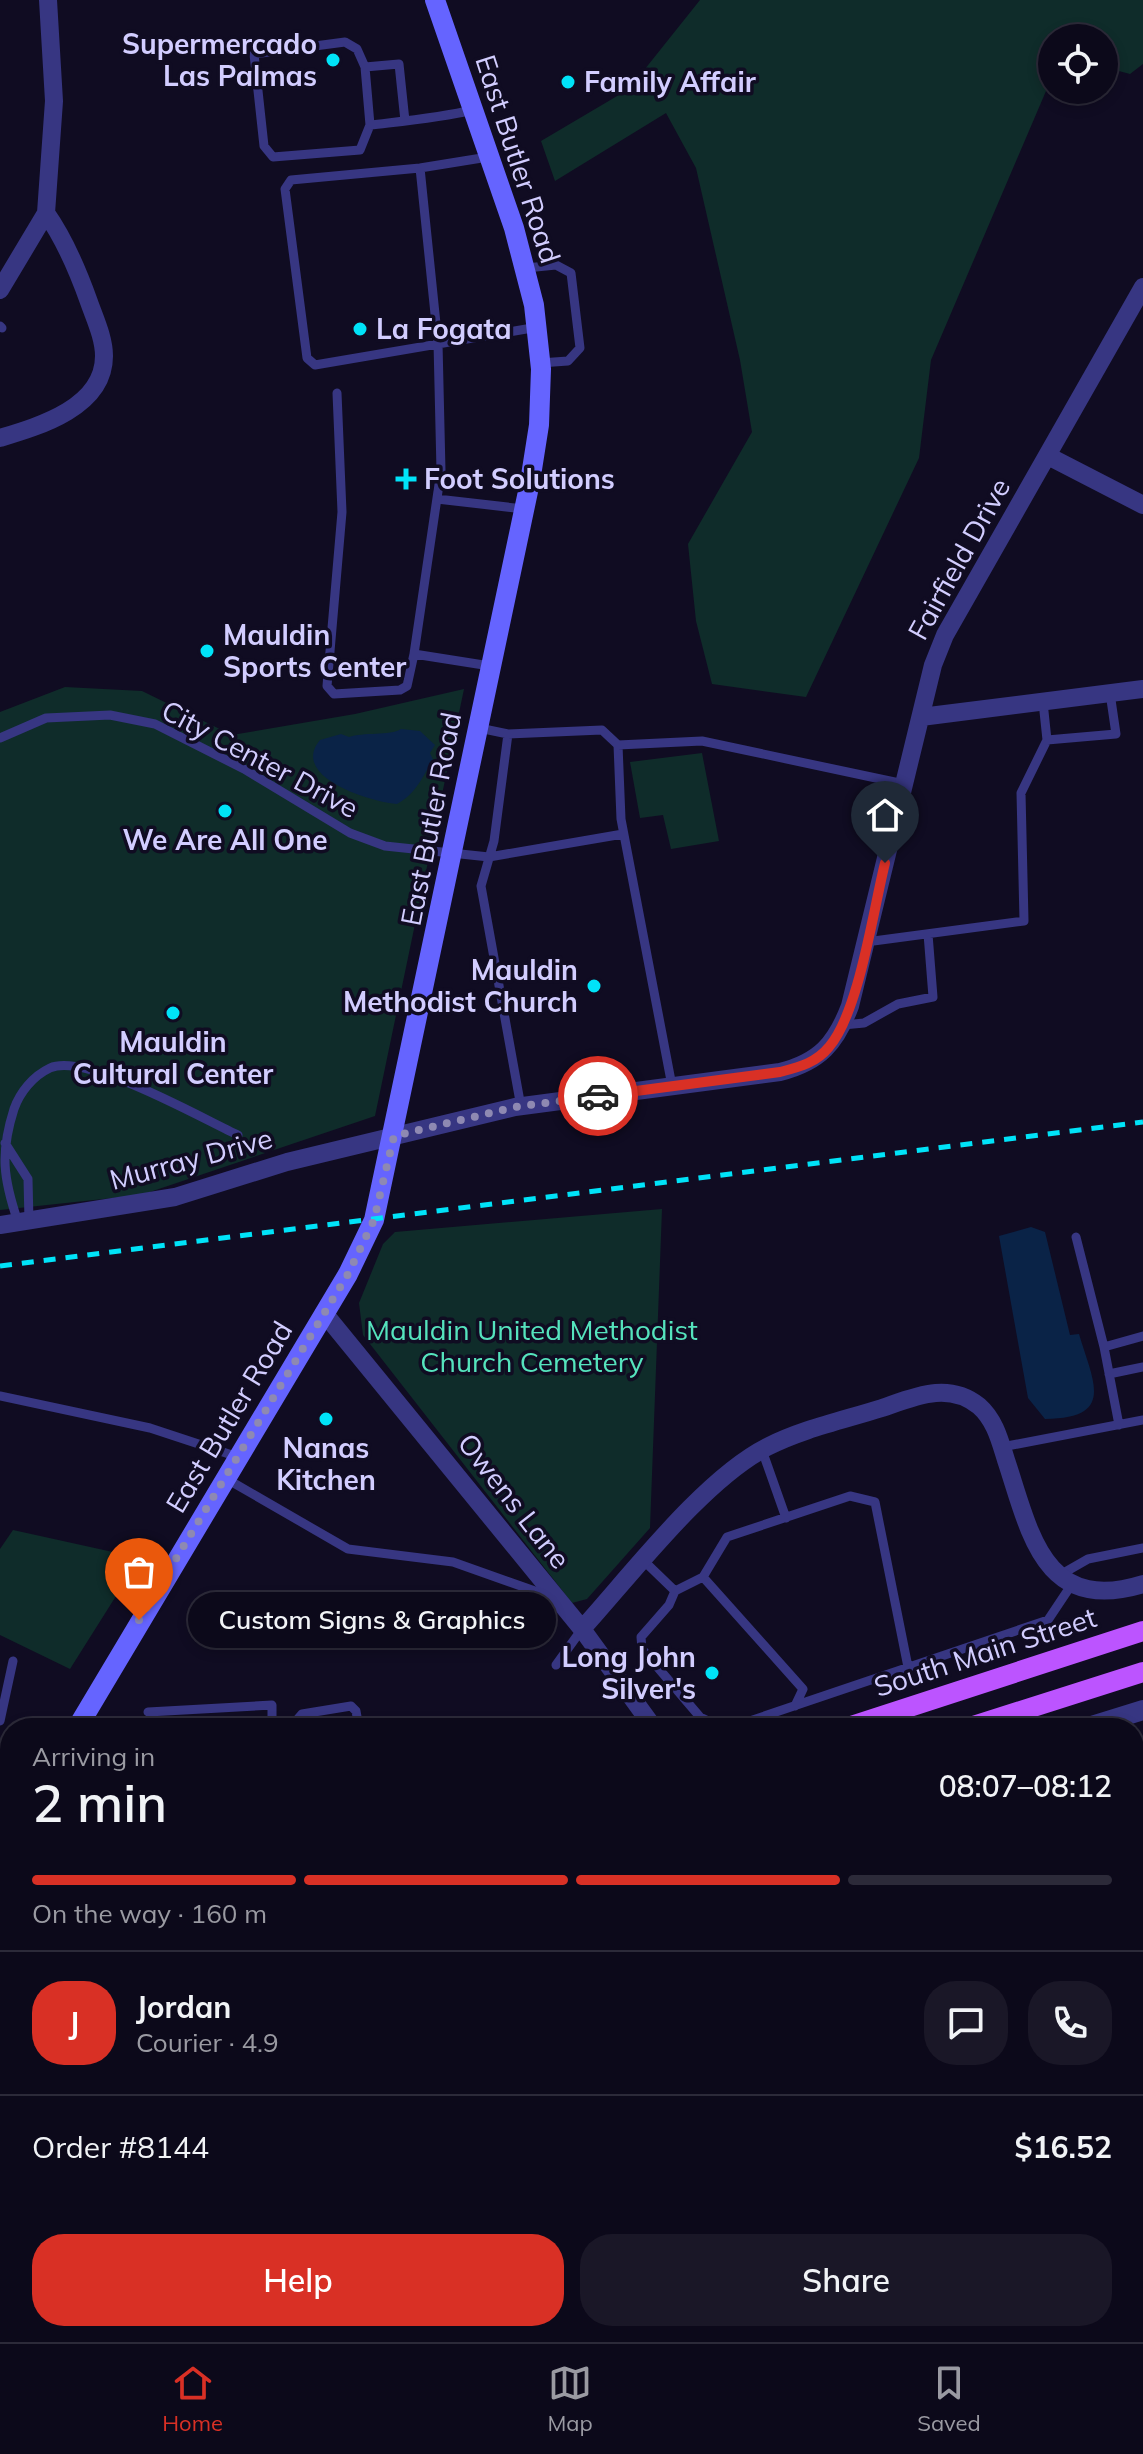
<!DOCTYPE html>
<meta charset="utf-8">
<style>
:root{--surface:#0c091a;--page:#1a1727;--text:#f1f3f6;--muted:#9a9aa2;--line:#2c2a39;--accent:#d93025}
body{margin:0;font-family:Mulish,sans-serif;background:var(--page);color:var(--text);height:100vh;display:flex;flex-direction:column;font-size:30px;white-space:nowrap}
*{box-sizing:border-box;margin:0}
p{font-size:26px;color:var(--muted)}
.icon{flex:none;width:44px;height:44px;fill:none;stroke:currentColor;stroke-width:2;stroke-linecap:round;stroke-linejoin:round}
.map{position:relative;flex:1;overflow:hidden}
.sheet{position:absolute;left:0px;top:1718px;width:1144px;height:624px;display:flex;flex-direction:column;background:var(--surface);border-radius:32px 32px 0 0;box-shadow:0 4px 12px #0003,0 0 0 2px var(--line)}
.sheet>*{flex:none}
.tools{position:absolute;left:1038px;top:24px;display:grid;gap:16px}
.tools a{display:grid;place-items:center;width:80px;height:80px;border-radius:50%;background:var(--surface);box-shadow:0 4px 12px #0003,0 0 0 2px var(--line);font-size:40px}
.pin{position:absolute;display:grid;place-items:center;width:68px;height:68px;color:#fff;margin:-82px -34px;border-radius:50% 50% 50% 0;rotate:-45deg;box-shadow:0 0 8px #0007}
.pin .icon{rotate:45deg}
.courier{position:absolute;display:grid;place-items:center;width:80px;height:80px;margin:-40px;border:6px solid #d93025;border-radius:50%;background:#fff;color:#222;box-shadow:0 2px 10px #0007}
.bubble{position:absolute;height:56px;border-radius:28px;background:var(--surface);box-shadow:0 4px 12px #0003,0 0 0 2px var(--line);font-size:26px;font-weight:600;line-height:56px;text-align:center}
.headline em{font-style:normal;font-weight:600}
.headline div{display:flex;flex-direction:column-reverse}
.headline{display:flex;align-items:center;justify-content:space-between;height:136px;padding:0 32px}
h1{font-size:52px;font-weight:600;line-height:60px}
.bar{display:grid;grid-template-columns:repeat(4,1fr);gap:12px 8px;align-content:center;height:96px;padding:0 32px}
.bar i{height:10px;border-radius:6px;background:var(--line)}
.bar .active{background:var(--accent)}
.bar p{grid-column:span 4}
.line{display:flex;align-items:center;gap:20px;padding:0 32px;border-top:2px solid var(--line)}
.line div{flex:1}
.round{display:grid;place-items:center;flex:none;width:84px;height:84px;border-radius:32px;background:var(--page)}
.cta{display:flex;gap:16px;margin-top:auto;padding:16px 32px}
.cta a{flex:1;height:92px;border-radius:32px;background:var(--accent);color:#fff;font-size:32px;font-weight:600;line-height:92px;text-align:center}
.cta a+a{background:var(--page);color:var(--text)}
.tab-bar{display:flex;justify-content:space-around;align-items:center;height:112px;border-top:2px solid var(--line);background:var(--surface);font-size:22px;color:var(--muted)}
.tab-bar a{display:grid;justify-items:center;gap:4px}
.tab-bar .active{color:var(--accent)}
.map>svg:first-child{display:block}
.green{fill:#0f2c2a}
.water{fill:#0a2347}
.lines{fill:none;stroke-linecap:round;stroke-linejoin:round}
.service{stroke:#373682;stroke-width:9}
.minor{stroke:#373682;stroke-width:18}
.tertiary{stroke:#373682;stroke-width:20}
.secondary{stroke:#6564ff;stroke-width:20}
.primary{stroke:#bc54ff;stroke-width:20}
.rail{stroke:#00e3f8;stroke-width:5;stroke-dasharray:12 10;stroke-linecap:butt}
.done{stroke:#8e89b2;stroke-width:8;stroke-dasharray:0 14.4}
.route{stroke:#d93025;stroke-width:10}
.poi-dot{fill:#00e3f8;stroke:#100c22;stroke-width:3}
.labels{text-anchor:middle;stroke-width:7;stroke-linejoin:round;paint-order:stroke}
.poi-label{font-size:28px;font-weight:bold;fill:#d2cdff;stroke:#100c22;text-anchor:start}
.street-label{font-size:28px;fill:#d2cdff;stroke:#100c22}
.park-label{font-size:28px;fill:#55e3bd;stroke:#100c22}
</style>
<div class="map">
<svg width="1143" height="2342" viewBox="0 0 1143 2342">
<rect width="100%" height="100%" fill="#100c22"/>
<path class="green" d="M 700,0 L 1143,0 L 1143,64 L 1130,74 L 1104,67 L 1104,38 L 1052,38 L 1052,77 L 931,360 L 919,458 L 806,697 L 712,684 L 696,621 L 688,544 L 752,432 L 740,360 L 696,168 L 666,113 L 555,181 L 541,141 L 629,89 Z
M 65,687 L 142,691 L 232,735 L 355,714 L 464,689 L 375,1116 L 141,1195 L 0,1210 L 0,712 Z
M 702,753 L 719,841 L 671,849 L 663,815 L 640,818 L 630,762 Z
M 662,1209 L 650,1528 L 587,1599 L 572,1603 L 363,1335 L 359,1303 L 383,1244 L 395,1232 Z
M 13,1530 L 140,1558 L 70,1669 L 0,1635 L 0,1549 Z
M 924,2332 L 1019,2332 L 1008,2342 L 935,2342 Z"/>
<path class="water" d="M 401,729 L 420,731 L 435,745 L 430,753 L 434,762 C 423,770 421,791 397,804 C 371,802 289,777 320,740 L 341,734 L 349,737 C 363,732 390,736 401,729 Z
M 1031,1227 L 1045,1232 L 1070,1335 L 1079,1334 C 1093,1382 1116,1418 1045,1419 L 1028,1398 L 999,1236 Z"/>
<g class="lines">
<path class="service" d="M 365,67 L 357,49 L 345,42 L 254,54 L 264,146 L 273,157 L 360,150 L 370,125
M 405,121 L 399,64 L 365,67 L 370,125 C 404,121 439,118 473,110
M 488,157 L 420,168 L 291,180 L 285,189 L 307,358 L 315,365 L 538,327
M 526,268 L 556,265 L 571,273 L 580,348 L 568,361 L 540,363
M 0,326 L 2,328
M 337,393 L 342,512 L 327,686 L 334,694 L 400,690 L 407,686 L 414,654 L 441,471 L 438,343 L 420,168
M 437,499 L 524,509
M 414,654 L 490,666
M 479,728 L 508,734 L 494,841 L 481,886 L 521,1107
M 508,734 L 602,730 L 618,745 L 621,819 L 672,1086
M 0,738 L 46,718 L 110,715 L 155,724 L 244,769 L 350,833 L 385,846 L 489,857 L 623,834
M 1047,740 L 1116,734 L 1110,693
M 618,745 L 702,741 L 904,784
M 866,942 L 1024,921 L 1021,793 L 1047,740 L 1043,702
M 843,1025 L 864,1023 L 898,1004 L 933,997 L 928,934
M 5,1143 L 28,1179 L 29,1221
M 18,1222 C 3,1178 0,1153 14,1109 C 20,1092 33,1076 50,1068 C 86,1052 201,1118 238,1135
M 1076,1237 L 1104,1347 L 1143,1336
M 1104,1347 L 1119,1425
M 1109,1374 L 1143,1367
M 0,1396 L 150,1428 L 238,1457
M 1002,1447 L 1143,1420
M 762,1450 L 786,1518
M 225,1478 L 348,1549 L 453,1562 L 552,1597
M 644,1561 L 675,1591
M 1060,1575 L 1088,1559 L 1143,1548
M 703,1577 L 803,1689 L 795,1706
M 556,1665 L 582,1629
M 148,1712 L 272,1705 L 272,1728
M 0,1721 L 13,1661
M 297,1728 L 296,1721 L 302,1714 L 351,1706 L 356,1711 L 359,1728
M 723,1728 L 700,1717 L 642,1649 L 641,1637 L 669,1605 L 675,1591 L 703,1577 L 727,1537 L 850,1496 L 875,1502 L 908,1667
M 729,1728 L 1048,1620 L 1072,1584
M 0,2085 L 10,2085
M 0,2136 L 10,2136
M 0,2220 L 10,2219
M 569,2332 L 570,2342
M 651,2332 L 654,2342
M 1058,2332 L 1060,2342
M 1101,2332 L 1110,2342"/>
<path class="minor" d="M 0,290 L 46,213 L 54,101 L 48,0
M 0,438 C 40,426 104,407 104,356 C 104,338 95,319 89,302 C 78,271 65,240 46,213
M 1048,456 L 1143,505
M 921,717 L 1143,689
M 0,1225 L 175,1197 L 287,1162 L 515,1107 L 780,1072 C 820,1062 836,1043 850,1006 L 933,665 L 945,635 L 1143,287
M 324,1313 L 582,1629 L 654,1728
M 582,1629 C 631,1575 704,1479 767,1447 C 802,1429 844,1420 882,1408 C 914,1397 948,1381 979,1406 C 995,1420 1000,1441 1006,1460 C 1030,1532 1043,1615 1143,1584
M 1134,2300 L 1143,2309
M 605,2332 L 608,2342"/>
<path class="tertiary" d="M 1085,1728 L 1143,1710"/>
<path class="secondary" d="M 77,1728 L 348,1274 L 374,1220 L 530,482 L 539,425 L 541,369 L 534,305 L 514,228 L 435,0"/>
<path class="primary" d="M 845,1728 L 1143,1631
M 967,1728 L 1143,1672
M 0,1887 L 10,1887
M 39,2332 L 39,2342"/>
<path class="rail" d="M 0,1266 L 1143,1122"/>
</g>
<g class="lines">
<path class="done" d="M 139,1620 L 348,1274 L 374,1220 L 394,1136 L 515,1107 L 598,1096"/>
<path class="route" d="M 598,1096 L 780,1072 C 799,1067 816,1063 829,1047 C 859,1012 873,911 885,863"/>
</g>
<g class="poi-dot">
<circle cx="333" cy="60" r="8"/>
<circle cx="568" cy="82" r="8"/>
<circle cx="360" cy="329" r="8"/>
<path d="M402 467h8v8h8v8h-8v8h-8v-8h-8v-8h8z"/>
<circle cx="207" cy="651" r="8"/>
<circle cx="225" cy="811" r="8"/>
<circle cx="594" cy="986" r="8"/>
<circle cx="173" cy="1013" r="8"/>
<circle cx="326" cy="1419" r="8"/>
<circle cx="712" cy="1673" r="8"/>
</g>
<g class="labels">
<g class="poi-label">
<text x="317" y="54" text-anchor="end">Supermercado<tspan x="317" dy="32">Las Palmas</tspan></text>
<text x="584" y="92">Family Affair</text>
<text x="376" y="339">La Fogata</text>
<text x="424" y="489">Foot Solutions</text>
<text x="223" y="645">Mauldin<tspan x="223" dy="32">Sports Center</tspan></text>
<text x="225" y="850" text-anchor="middle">We Are All One</text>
<text x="578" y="980" text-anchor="end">Mauldin<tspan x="578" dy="32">Methodist Church</tspan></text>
<text x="173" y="1052" text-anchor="middle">Mauldin<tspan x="173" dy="32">Cultural Center</tspan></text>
<text x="326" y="1458" text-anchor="middle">Nanas<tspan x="326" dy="32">Kitchen</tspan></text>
<text x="696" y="1667" text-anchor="end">Long John<tspan x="696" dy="32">Silver's</tspan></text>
</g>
<g class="street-label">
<text transform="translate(518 159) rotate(72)" y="10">East Butler Road</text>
<text transform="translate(959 559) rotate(-61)" y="10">Fairfield Drive</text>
<text transform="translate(260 759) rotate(28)" y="10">City Center Drive</text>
<text transform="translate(431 819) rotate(-79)" y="10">East Butler Road</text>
<text transform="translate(191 1159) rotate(-15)" y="10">Murray Drive</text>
<text transform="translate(229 1417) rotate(-59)" y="10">East Butler Road</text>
<text transform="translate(514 1501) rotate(52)" y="10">Owens Lane</text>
<text transform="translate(985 1652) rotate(-18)" y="10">South Main Street</text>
</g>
<g class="park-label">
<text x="532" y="1340">Mauldin United Methodist<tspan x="532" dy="32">Church Cemetery</tspan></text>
</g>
</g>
</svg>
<div class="tools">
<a><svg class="icon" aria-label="locate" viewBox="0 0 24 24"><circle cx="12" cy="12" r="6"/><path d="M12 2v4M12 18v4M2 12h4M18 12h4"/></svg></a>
</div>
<div class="pin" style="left:139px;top:1620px;background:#ea580c"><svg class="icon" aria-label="bag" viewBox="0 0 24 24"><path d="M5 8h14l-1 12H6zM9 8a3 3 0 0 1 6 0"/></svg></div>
<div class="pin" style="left:885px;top:863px;background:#1f2937"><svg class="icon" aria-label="home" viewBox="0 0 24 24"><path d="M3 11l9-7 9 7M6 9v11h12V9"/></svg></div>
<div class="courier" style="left:598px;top:1096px"><svg class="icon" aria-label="car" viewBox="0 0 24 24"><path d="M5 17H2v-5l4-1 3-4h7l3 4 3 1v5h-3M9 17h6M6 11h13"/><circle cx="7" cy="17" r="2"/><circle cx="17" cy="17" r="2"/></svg></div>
<div class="bubble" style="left:188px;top:1592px;width:368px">Custom Signs &amp; Graphics</div>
<section class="sheet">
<div class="headline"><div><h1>2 min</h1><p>Arriving in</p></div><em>08:07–08:12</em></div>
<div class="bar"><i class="active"></i><i class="active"></i><i class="active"></i><i></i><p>On the way · 160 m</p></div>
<div class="line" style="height:144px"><b class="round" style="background:var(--accent);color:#fff">J</b><div><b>Jordan</b><p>Courier · 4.9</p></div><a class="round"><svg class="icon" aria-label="chat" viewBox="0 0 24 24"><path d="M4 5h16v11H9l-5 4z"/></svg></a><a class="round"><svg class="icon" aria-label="phone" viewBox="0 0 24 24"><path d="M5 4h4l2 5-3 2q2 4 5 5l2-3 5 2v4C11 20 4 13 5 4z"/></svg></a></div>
<div class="line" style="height:104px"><div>Order #8144</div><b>$16.52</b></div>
<div class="cta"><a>Help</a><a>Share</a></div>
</section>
</div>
<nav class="tab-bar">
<a class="active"><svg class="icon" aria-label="home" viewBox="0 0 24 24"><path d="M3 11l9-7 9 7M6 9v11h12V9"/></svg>Home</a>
<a><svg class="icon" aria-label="map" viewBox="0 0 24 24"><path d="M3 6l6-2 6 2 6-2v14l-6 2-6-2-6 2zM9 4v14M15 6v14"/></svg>Map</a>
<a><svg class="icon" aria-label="saved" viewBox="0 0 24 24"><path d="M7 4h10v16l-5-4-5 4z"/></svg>Saved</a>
</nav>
